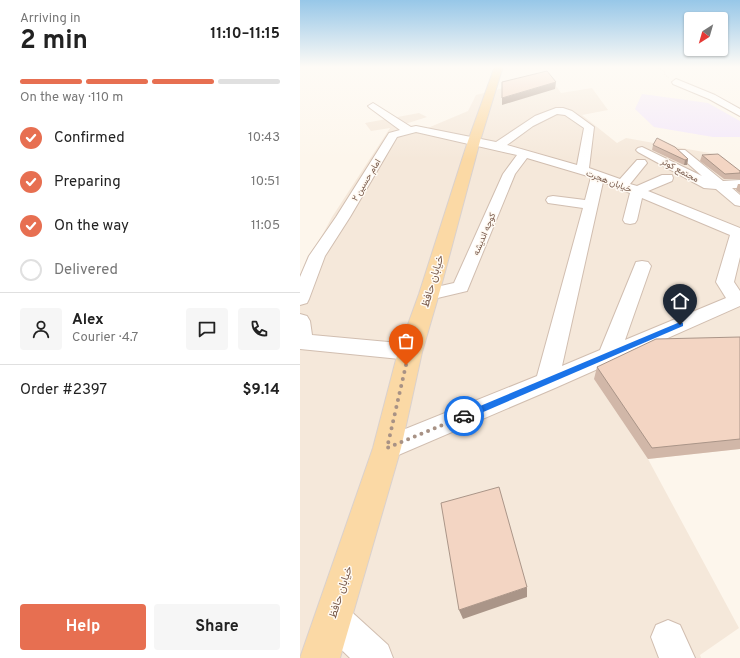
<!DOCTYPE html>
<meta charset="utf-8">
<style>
:root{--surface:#fff;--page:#f6f6f6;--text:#222;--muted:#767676;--line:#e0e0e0;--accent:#e76f51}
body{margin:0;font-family:Overpass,Vazirmatn,sans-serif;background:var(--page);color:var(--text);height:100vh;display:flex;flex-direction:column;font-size:15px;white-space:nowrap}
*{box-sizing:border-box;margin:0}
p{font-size:13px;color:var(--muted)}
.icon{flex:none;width:22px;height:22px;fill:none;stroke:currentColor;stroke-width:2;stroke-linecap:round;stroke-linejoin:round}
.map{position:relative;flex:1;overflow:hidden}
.side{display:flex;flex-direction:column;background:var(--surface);width:300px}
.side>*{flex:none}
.needle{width:26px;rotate:217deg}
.tools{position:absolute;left:384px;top:12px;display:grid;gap:8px}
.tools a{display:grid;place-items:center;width:44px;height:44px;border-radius:4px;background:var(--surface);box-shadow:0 1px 3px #0004;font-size:20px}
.pin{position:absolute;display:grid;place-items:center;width:34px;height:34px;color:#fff;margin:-41px -17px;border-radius:50% 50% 50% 0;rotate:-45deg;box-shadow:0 0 4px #0007}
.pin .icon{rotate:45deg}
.courier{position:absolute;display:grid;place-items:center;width:40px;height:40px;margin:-20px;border:3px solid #1a73e8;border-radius:50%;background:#fff;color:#222;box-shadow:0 1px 5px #0007}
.overview em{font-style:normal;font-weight:700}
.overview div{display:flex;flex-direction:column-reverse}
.overview{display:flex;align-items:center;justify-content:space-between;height:68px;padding:0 20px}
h1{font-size:26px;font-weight:700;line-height:30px}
.bar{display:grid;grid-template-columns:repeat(4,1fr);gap:6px 4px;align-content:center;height:48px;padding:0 20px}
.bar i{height:5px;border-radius:3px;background:var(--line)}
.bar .on{background:var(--accent)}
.bar p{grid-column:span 4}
.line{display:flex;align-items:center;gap:10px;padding:0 20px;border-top:1px solid var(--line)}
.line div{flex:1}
.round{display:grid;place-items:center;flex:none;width:42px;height:42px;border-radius:4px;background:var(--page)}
ol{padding:0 20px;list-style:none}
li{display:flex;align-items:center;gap:12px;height:44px}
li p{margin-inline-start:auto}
li .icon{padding:4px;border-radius:50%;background:var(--accent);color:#fff;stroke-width:4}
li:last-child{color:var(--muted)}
li i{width:22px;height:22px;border:2px solid var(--line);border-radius:50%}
.primary-button{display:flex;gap:8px;margin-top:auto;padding:8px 20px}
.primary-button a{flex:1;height:46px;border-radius:4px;background:var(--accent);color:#fff;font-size:16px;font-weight:700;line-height:46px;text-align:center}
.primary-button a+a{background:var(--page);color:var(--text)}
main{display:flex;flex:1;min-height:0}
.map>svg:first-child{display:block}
.residential{fill:#f5e8da}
.education{fill:#f3e8fa}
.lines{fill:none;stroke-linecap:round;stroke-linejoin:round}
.minor-casing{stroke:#d1beb0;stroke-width:2}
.major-casing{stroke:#dad1cd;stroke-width:2}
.path{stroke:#d9b8a5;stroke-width:1;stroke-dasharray:0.5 1.5;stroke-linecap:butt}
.minor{fill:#fff;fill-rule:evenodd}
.major{fill:#fbd9a5;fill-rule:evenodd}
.wall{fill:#d1b7a8}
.shaded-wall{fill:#aa9588}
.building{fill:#f3d5c3;stroke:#aa9588}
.route{fill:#1a73e8}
.done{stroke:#a89285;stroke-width:4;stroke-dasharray:0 7.2}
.labels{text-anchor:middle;stroke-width:3;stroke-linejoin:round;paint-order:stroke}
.far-street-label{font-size:9px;fill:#7a5c4d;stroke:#fffaf3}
.street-label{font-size:11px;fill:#7a5c4d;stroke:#fffaf3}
</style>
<main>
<section class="side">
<div class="overview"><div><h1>2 min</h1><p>Arriving in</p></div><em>11:10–11:15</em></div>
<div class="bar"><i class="on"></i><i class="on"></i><i class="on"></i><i></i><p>On the way · 110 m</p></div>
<ol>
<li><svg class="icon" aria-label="check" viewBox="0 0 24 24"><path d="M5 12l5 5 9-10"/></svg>Confirmed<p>10:43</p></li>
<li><svg class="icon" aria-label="check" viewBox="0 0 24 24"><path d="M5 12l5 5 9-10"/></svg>Preparing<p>10:51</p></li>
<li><svg class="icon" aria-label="check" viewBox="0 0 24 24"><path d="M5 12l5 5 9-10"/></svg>On the way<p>11:05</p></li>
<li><i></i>Delivered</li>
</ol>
<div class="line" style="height:72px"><a class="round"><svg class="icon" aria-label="person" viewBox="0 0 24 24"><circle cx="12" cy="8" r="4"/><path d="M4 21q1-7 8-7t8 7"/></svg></a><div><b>Alex</b><p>Courier · 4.7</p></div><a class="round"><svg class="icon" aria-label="chat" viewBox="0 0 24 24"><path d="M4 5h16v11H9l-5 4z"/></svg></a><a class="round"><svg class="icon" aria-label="phone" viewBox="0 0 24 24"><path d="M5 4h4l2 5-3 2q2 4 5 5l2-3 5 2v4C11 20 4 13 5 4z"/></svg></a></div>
<div class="line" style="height:52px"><div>Order #2397</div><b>$9.14</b></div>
<div class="primary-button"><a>Help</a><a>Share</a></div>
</section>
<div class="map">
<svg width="440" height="658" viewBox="0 0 440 658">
<rect width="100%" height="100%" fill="#fdf6ec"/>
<path class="residential" d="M 249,76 L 261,93 L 292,88 L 308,110 L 282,115 L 317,143 L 326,138 L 415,154 L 440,175 L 440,449 L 348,459 L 439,628 L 400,655 L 401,658 L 0,658 L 0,276 L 32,217 L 90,128 L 71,131 L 65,123 L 119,113 L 127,117 L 102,125 L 123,130 L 168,111 L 176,95 Z"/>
<path class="education" d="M 342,94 L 408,103 L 440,121 L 440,137 L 413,137 L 354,127 L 335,109 Z"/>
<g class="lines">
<g class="minor-casing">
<path id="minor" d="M 376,79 L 415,95 L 440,109 L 440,116 L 409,99 L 373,84 L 372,82 Z
M 73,103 L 111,127 L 116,126 L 196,142 L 235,116 L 256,108 L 263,108 L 272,111 L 294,127 L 289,168 L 320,179 L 337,160 L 345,160 L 347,163 L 330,184 L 337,186 L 362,175 L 372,175 L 373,178 L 372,181 L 348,191 L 440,228 L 440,257 L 434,282 L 440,291 L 440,306 L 255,388 L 96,456 L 87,460 L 78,456 L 74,448 L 78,440 L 237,376 L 283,208 L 248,203 L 246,200 L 248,197 L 253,196 L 285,200 L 291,177 L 227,158 L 215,174 L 167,291 L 129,300 L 123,298 L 120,294 L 123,290 L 154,283 L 203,174 L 217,155 L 116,132 L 97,137 L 50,217 L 25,256 L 9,299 L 7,303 L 0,305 L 0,277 L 9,256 L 36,217 L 89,133 L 100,130 L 70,108 L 68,106 ZM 257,114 L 265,115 L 284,128 L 277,165 L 207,145 L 233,126 ZM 303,182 L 330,193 L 323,220 L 325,223 L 330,224 L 335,223 L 337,220 L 342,198 L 430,235 L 416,282 L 426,298 L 325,340 L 351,266 L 348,262 L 342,261 L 336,262 L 300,350 L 262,366 Z
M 342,147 L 402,176 L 375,152 L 377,150 L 385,150 L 423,181 L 440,180 L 440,188 L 432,188 L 440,195 L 440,206 L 435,205 L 416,189 L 404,188 L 338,152 L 336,150 L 338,148 Z
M 0,314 L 7,316 L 10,321 L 12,335 L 110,344 L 117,346 L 121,352 L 117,358 L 110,360 L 0,349 Z
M 32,600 L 44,605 L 88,645 L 93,658 L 50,658 L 20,629 L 15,617 L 20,605 Z
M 368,620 L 380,625 L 395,658 L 359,658 L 351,637 L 356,625 Z"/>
</g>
<g class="major-casing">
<path id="major" d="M 195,66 L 203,66 L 180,141 L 139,294 L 122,352 L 101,448 L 40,658 L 0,658 L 73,448 L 98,352 L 119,294 L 168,141 Z"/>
</g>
<path class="path" d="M 355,66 L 364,71 L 365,75 L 369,78"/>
<use href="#minor" class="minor"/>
<use href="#major" class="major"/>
</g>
<path class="wall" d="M 353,145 L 388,159 L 387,165 L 384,165 L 352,150 Z
M 402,155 L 440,171 L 440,179 L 424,179 L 400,161 Z
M 438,184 L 440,184 L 440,193 L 436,190 Z
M 440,337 L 440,449 L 348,459 L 294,379 L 297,367 Z"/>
<path class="shaded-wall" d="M 256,82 L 255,89 L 202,105 L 202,98 Z
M 388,159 L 387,165 L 384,165 L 385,160 Z
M 227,587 L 227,597 L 163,619 L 159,610 Z"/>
<path class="building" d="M 247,71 L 256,82 L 202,98 L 202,82 Z
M 357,138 L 375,147 L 388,159 L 385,160 L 353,145 Z
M 418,154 L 440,171 L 440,173 L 425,174 L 402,155 Z
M 440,337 L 440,439 L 352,448 L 297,367 L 356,339 Z
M 199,487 L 227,587 L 159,610 L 141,503 Z"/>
<linearGradient id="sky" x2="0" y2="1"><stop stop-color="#97c7e8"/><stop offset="0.42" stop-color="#fefbf6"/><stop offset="1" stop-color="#fefbf6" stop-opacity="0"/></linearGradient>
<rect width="440" height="159" fill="url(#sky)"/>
<path class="route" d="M 380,322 L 383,323 L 383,326 L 167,419 L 164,420 L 160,416 L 161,414 Z"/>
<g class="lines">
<path class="done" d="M 106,365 L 87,448 L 164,416"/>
</g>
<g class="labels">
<g class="far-street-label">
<text transform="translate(380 170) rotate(28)" y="3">مجتمع کوثر</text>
<text transform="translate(66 180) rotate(-59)" y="3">امام حسین ۲</text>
<text transform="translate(309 181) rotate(21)" y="3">خیابان هجرت</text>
<text transform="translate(184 234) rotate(-67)" y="3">کوچه اندیشه</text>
</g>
<g class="street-label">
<text transform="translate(132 281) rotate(-73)" y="4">خیابان حافظ</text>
<text transform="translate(40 592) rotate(-72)" y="4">خیابان حافظ</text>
</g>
</g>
</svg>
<div class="tools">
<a><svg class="needle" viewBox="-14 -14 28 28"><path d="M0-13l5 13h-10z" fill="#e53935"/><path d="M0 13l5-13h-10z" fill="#767676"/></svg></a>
</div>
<div class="pin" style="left:106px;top:365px;background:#ea580c"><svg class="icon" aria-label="bag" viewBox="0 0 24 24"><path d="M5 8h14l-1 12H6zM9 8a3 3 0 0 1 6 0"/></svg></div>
<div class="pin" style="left:380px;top:325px;background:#1f2937"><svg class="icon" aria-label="home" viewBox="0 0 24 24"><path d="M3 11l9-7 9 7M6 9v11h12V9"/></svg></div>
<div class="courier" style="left:164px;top:416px"><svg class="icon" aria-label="car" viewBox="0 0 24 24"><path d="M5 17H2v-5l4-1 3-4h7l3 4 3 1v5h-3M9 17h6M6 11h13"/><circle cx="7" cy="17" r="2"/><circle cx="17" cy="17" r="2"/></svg></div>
</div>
</main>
